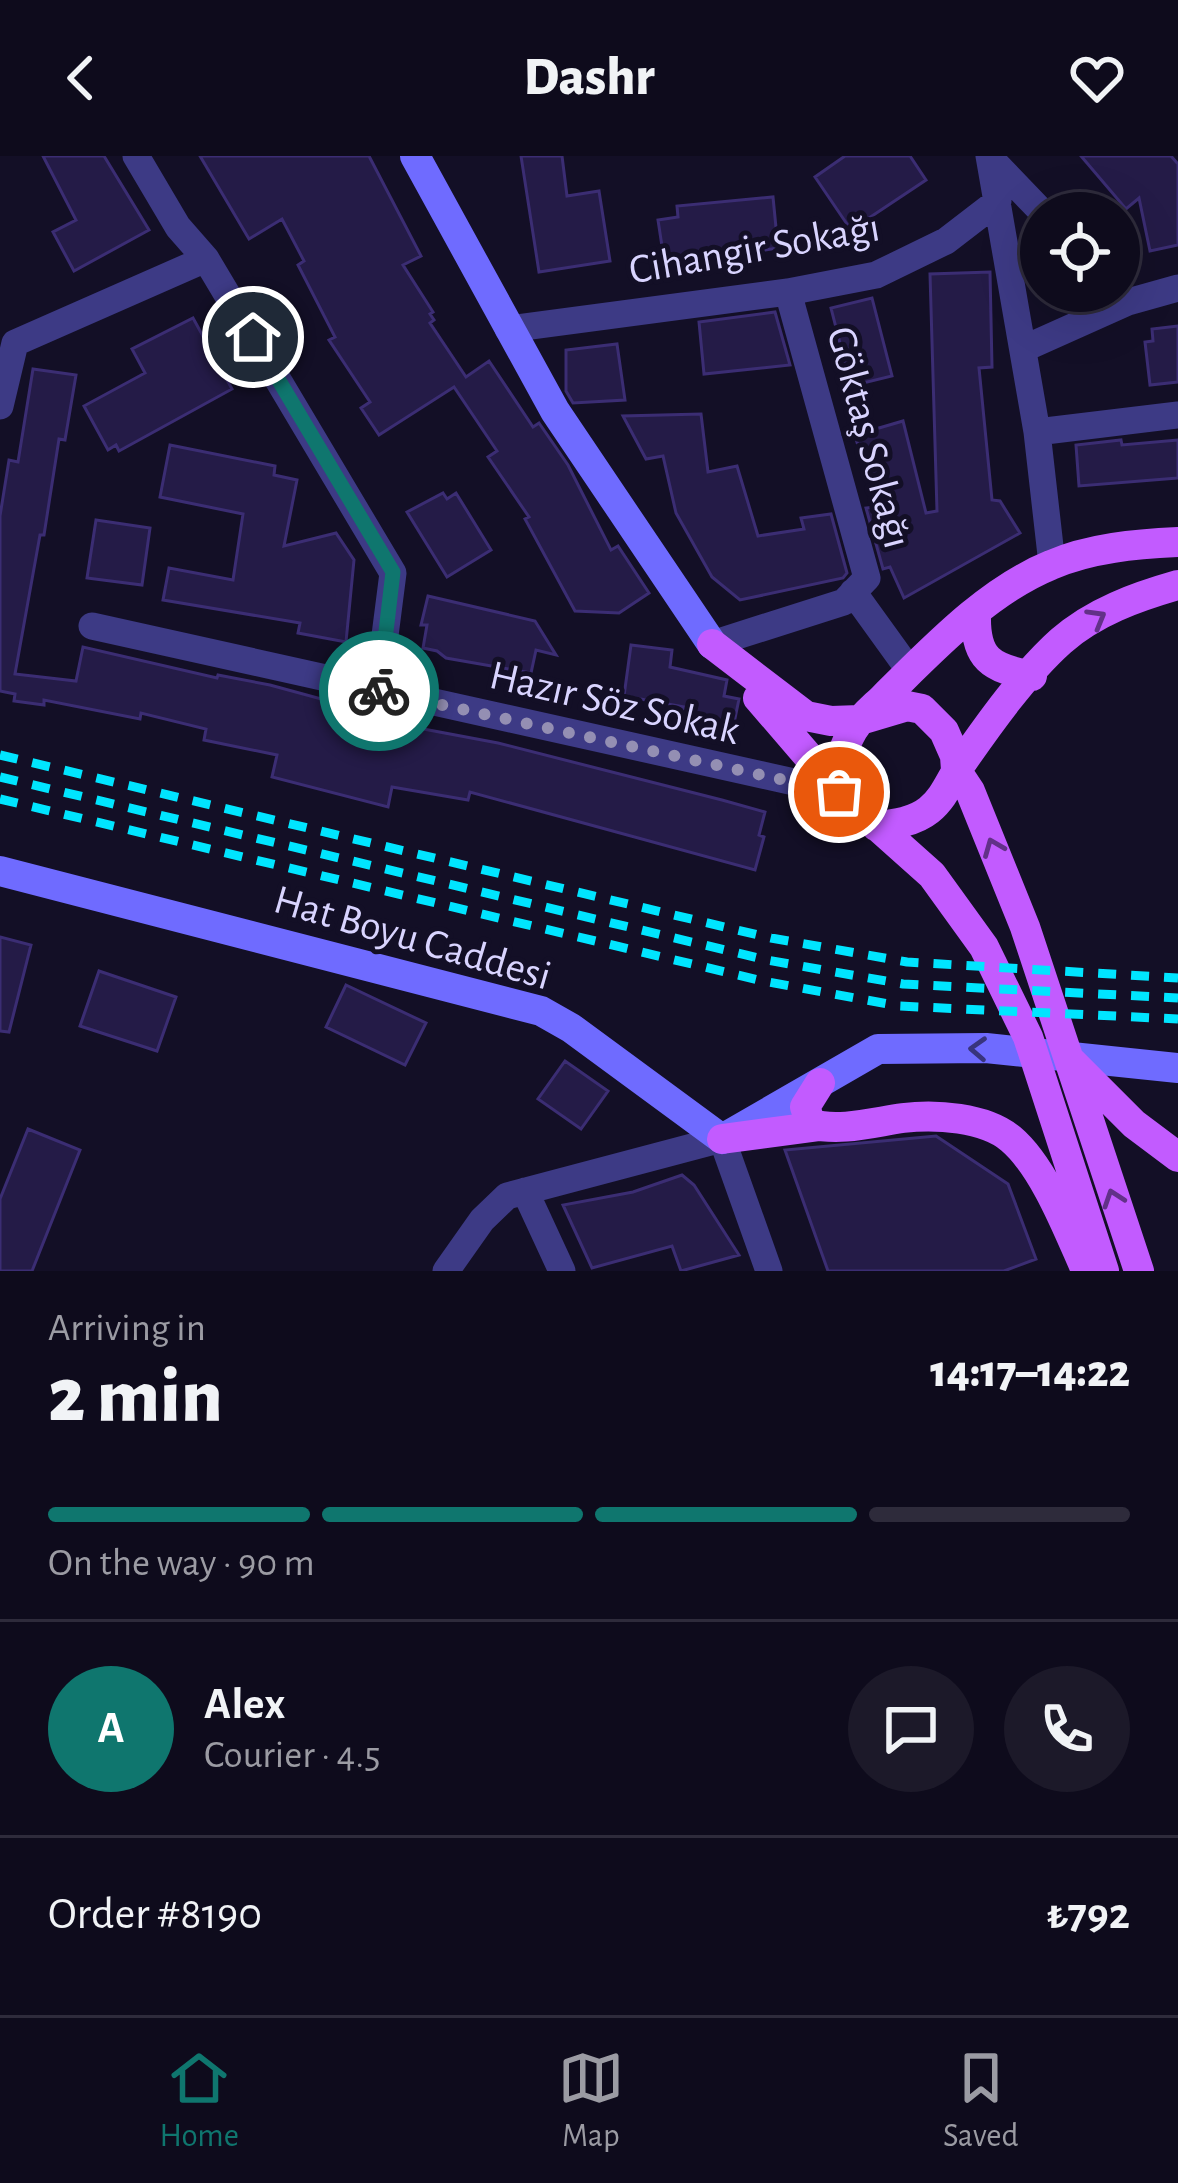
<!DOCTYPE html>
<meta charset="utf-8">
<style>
:root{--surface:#0e0b1c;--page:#1c1929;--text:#f1f3f6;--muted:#9b9ba3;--line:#2e2b3b;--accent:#0f766e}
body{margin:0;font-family:"Alegreya Sans",sans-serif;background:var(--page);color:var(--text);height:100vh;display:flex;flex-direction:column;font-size:45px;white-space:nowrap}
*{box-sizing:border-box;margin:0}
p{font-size:39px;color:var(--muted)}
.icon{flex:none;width:66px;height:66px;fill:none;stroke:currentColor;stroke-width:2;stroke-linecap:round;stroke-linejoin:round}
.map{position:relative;height:1115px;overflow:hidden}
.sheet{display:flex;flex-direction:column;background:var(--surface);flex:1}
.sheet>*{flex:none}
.buttons{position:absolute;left:1020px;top:36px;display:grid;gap:24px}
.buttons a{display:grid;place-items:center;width:120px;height:120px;border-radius:50%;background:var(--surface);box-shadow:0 12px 48px #0002,0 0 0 3px var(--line);font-size:60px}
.pin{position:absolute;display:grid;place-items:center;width:102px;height:102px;color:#fff;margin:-51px;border:6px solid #fff;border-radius:50%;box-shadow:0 3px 12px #0007}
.courier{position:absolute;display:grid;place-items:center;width:120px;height:120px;margin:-60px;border:9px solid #0f766e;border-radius:50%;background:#fff;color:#222;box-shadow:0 3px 15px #0007}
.summary em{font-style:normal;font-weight:800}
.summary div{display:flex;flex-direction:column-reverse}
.summary{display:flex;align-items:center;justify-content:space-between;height:204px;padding:0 48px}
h1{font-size:78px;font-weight:800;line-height:90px}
.bar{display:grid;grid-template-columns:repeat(4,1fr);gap:18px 12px;align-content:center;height:144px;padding:0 48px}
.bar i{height:15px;border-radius:9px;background:var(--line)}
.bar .current{background:var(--accent)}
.bar p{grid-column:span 4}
.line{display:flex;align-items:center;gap:30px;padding:0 48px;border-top:3px solid var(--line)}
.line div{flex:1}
.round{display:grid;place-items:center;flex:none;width:126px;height:126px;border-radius:63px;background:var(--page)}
header{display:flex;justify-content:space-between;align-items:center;height:156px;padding:0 48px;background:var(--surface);font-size:54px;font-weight:800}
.menu{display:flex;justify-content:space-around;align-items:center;height:168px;border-top:3px solid var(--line);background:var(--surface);font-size:33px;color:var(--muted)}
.menu a{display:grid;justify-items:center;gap:6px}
.menu .current{color:var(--accent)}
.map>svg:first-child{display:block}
.building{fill:#241b47;stroke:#3b2d73;stroke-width:3}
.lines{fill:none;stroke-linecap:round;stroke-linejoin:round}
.street{stroke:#3d3a85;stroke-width:27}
.secondary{stroke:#6f6bff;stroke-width:30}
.primary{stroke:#c25bff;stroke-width:30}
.rail{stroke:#00e5ff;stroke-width:9;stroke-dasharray:18 15;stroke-linecap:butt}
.oneway{stroke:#623188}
.oneway2{stroke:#38347d}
.done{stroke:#948fb3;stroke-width:12;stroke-dasharray:0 21.6}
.route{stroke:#0f766e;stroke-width:15}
.labels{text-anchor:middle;stroke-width:10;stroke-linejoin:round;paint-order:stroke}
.street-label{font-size:42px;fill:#d9d4ff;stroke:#130f26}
</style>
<header><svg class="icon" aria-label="back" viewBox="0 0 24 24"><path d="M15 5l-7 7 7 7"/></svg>Dashr<svg class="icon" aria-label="heart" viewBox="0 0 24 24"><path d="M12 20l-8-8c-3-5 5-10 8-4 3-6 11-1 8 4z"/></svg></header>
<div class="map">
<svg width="1178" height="1115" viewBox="0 0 1178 1115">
<rect width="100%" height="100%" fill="#130f26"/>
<path class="building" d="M 43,0 L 104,0 L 149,74 L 74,115 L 53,76 L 76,64 Z
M 200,0 L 369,0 L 421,100 L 403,109 L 433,156 L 430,158 L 434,164 L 430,167 L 466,221 L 489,205 L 533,271 L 539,267 L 568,309 L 611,394 L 618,390 L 649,437 L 619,457 L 575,455 L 525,363 L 529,361 L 488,301 L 497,295 L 454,231 L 379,279 L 361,252 L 370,246 L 329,184 L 335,181 L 298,109 L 304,105 L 282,63 L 249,83 Z
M 521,0 L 562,0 L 567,40 L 599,35 L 610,105 L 539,116 Z
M 845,0 L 910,0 L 926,24 L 851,74 L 815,21 Z
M 1081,0 L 1171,0 L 1178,8 L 1178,89 L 1150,95 L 1139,42 L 1126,53 Z
M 773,41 L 778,92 L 665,110 L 658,64 L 678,61 L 677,50 Z
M 990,116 L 992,211 L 979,212 L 992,344 L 1000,345 L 1020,377 L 904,442 L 890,411 L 883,413 L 866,352 L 875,351 L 855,279 L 903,265 L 926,357 L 937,355 L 930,118 Z
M 872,142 L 892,220 L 851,230 L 831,152 Z
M 775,156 L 790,209 L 704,218 L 699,166 Z
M 193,162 L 232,233 L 119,295 L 116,289 L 108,294 L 84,250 L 145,217 L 132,193 Z
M 1178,170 L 1178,226 L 1150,229 L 1145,186 L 1153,185 L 1152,173 Z
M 617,188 L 625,244 L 573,247 L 566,235 L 566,194 Z
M 33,213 L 76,219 L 65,284 L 59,283 L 44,379 L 40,379 L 15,518 L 76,525 L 83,491 L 217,522 L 218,519 L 270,529 L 351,551 L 349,559 L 498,587 L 722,644 L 765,656 L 759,679 L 764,681 L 755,714 L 470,636 L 468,644 L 392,631 L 388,651 L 272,621 L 277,599 L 204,584 L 206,573 L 141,557 L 140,563 L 44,544 L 44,549 L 14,545 L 15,538 L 0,535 L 0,360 L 9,304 L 18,306 Z
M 701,258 L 708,316 L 737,310 L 758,380 L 804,373 L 801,362 L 831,358 L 847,417 L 843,422 L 740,444 L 712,421 L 676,357 L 663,300 L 646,303 L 623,260 Z
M 1121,284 L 1122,289 L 1178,284 L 1178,322 L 1079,330 L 1076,289 Z
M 170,289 L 275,310 L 274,319 L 297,324 L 284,390 L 336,377 L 354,404 L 346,486 L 298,477 L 300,467 L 163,444 L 169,412 L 233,424 L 243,358 L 160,341 Z
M 443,337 L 447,343 L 456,337 L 491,394 L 447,421 L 407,356 Z
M 96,364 L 150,372 L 142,429 L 87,422 Z
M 428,440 L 535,465 L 556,499 L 536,494 L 531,517 L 446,502 L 437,495 L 423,492 L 427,469 L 421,469 Z
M 631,489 L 672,494 L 670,511 L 727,524 L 724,540 L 739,543 L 732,577 L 681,567 L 684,551 L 624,540 Z
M 0,781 L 31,789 L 9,876 L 0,875 Z
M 99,815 L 176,841 L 157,895 L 80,870 Z
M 346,829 L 426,867 L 405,909 L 326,871 Z
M 565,905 L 608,935 L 581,973 L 538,943 Z
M 28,973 L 80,994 L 32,1115 L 0,1115 L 0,1043 Z
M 936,980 L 1008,1028 L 1036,1103 L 1004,1115 L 828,1115 L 785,994 Z
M 682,1019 L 694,1029 L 739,1099 L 681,1115 L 672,1090 L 592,1112 L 563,1049 L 633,1036 Z"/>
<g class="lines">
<path class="street" d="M 136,0 L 178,71 L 206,103 L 393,417 L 378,534
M 989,0 L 1037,276 L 1052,408
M 992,4 L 1043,57
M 508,173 L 788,136 L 876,119 L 946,85 L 998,45
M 1023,193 L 1128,146 L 1178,132
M 0,250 L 15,187 L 206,103
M 1037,276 L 1178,259
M 853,436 L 910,515
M 92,470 L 839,636
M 712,488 L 844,446 L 867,422 L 788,136
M 525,1035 L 562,1115
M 446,1115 L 482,1064 L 507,1040 L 722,983 L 769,1115"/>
<path class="secondary" d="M 415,0 L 555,255 L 712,488
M 0,715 L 541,855 L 571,872 L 722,983 L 878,893 L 986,892 L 1178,912"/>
<path class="primary" d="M 976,459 C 975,503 991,512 1032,520
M 712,488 L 806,560 L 831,565 L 860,564 L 907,550 L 922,553 L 944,575 L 955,600 L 956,614 L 970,635 L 1025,771 L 1139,1115
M 758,542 L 839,636 L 932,719 L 984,791 L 1028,881 L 1104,1115
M 839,636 C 838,614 841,594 853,574 C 861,561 874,551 884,541 C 933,493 987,435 1051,409 C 1090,392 1136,388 1178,386
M 876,670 C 895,668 914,666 929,654 C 945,641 950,624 961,608 C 988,569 1025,517 1061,485 C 1094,456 1136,441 1178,429
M 1072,906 L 1134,968 L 1178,1001
M 820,927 L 805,951 L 811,968 C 840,976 874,966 903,962 C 935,958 985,961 1011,983 C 1044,1011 1068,1074 1085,1112
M 722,983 L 820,970"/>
<path class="rail" d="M 0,599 L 771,782 L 907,806 L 1178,822
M 0,621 L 767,804 L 903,828 L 1178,842
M 0,643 L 763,825 L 899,850 L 1178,863"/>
</g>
<defs><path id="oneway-chevron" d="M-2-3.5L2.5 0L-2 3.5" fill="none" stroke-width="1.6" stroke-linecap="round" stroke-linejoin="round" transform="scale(3)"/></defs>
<g class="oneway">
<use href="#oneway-chevron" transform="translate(1097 462) rotate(-30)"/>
<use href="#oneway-chevron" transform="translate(993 691) rotate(-112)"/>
<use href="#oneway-chevron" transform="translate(1113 1042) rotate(-109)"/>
</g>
<use class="oneway2" href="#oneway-chevron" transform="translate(978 893) rotate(-177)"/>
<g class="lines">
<path class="done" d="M 379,535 L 839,636"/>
<path class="route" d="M 253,181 L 393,416 L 379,535"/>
</g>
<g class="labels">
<g class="street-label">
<text transform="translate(754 91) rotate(-10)" y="15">Cihangir Sokağı</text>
<text transform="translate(871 281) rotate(75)" y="15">Göktaş Sokağı</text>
<text transform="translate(615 545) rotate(13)" y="15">Hazır Söz Sokak</text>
<text transform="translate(413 780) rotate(16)" y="15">Hat Boyu Caddesi</text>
</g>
</g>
</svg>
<div class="buttons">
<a><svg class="icon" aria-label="locate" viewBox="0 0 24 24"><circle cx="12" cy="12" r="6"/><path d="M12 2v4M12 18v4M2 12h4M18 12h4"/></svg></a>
</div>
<div class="pin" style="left:839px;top:636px;background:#ea580c"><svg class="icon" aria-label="bag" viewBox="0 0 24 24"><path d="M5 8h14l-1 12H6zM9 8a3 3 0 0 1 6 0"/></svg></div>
<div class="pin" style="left:253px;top:181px;background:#1f2937"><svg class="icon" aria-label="home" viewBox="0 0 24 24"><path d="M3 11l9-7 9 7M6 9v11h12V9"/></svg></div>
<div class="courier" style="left:379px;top:535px"><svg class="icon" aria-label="bike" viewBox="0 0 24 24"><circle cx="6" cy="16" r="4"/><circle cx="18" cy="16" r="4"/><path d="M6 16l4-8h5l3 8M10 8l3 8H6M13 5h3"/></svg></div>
</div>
<section class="sheet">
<div class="summary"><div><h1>2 min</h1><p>Arriving in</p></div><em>14:17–14:22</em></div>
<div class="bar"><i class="current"></i><i class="current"></i><i class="current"></i><i></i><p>On the way · 90 m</p></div>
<div class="line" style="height:216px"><b class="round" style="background:var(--accent);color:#fff">A</b><div><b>Alex</b><p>Courier · 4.5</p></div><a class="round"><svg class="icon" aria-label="chat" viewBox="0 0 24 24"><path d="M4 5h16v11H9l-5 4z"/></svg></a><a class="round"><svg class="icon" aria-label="phone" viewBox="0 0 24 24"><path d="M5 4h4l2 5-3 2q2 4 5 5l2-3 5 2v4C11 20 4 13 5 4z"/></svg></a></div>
<div class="line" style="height:156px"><div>Order #8190</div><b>₺792</b></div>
</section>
<nav class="menu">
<a class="current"><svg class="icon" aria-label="home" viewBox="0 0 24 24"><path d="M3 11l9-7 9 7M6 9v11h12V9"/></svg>Home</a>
<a><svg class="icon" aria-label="map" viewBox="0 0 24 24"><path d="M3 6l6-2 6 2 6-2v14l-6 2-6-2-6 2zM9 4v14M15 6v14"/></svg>Map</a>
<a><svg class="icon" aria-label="saved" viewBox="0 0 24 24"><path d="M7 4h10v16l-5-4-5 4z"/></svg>Saved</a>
</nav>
